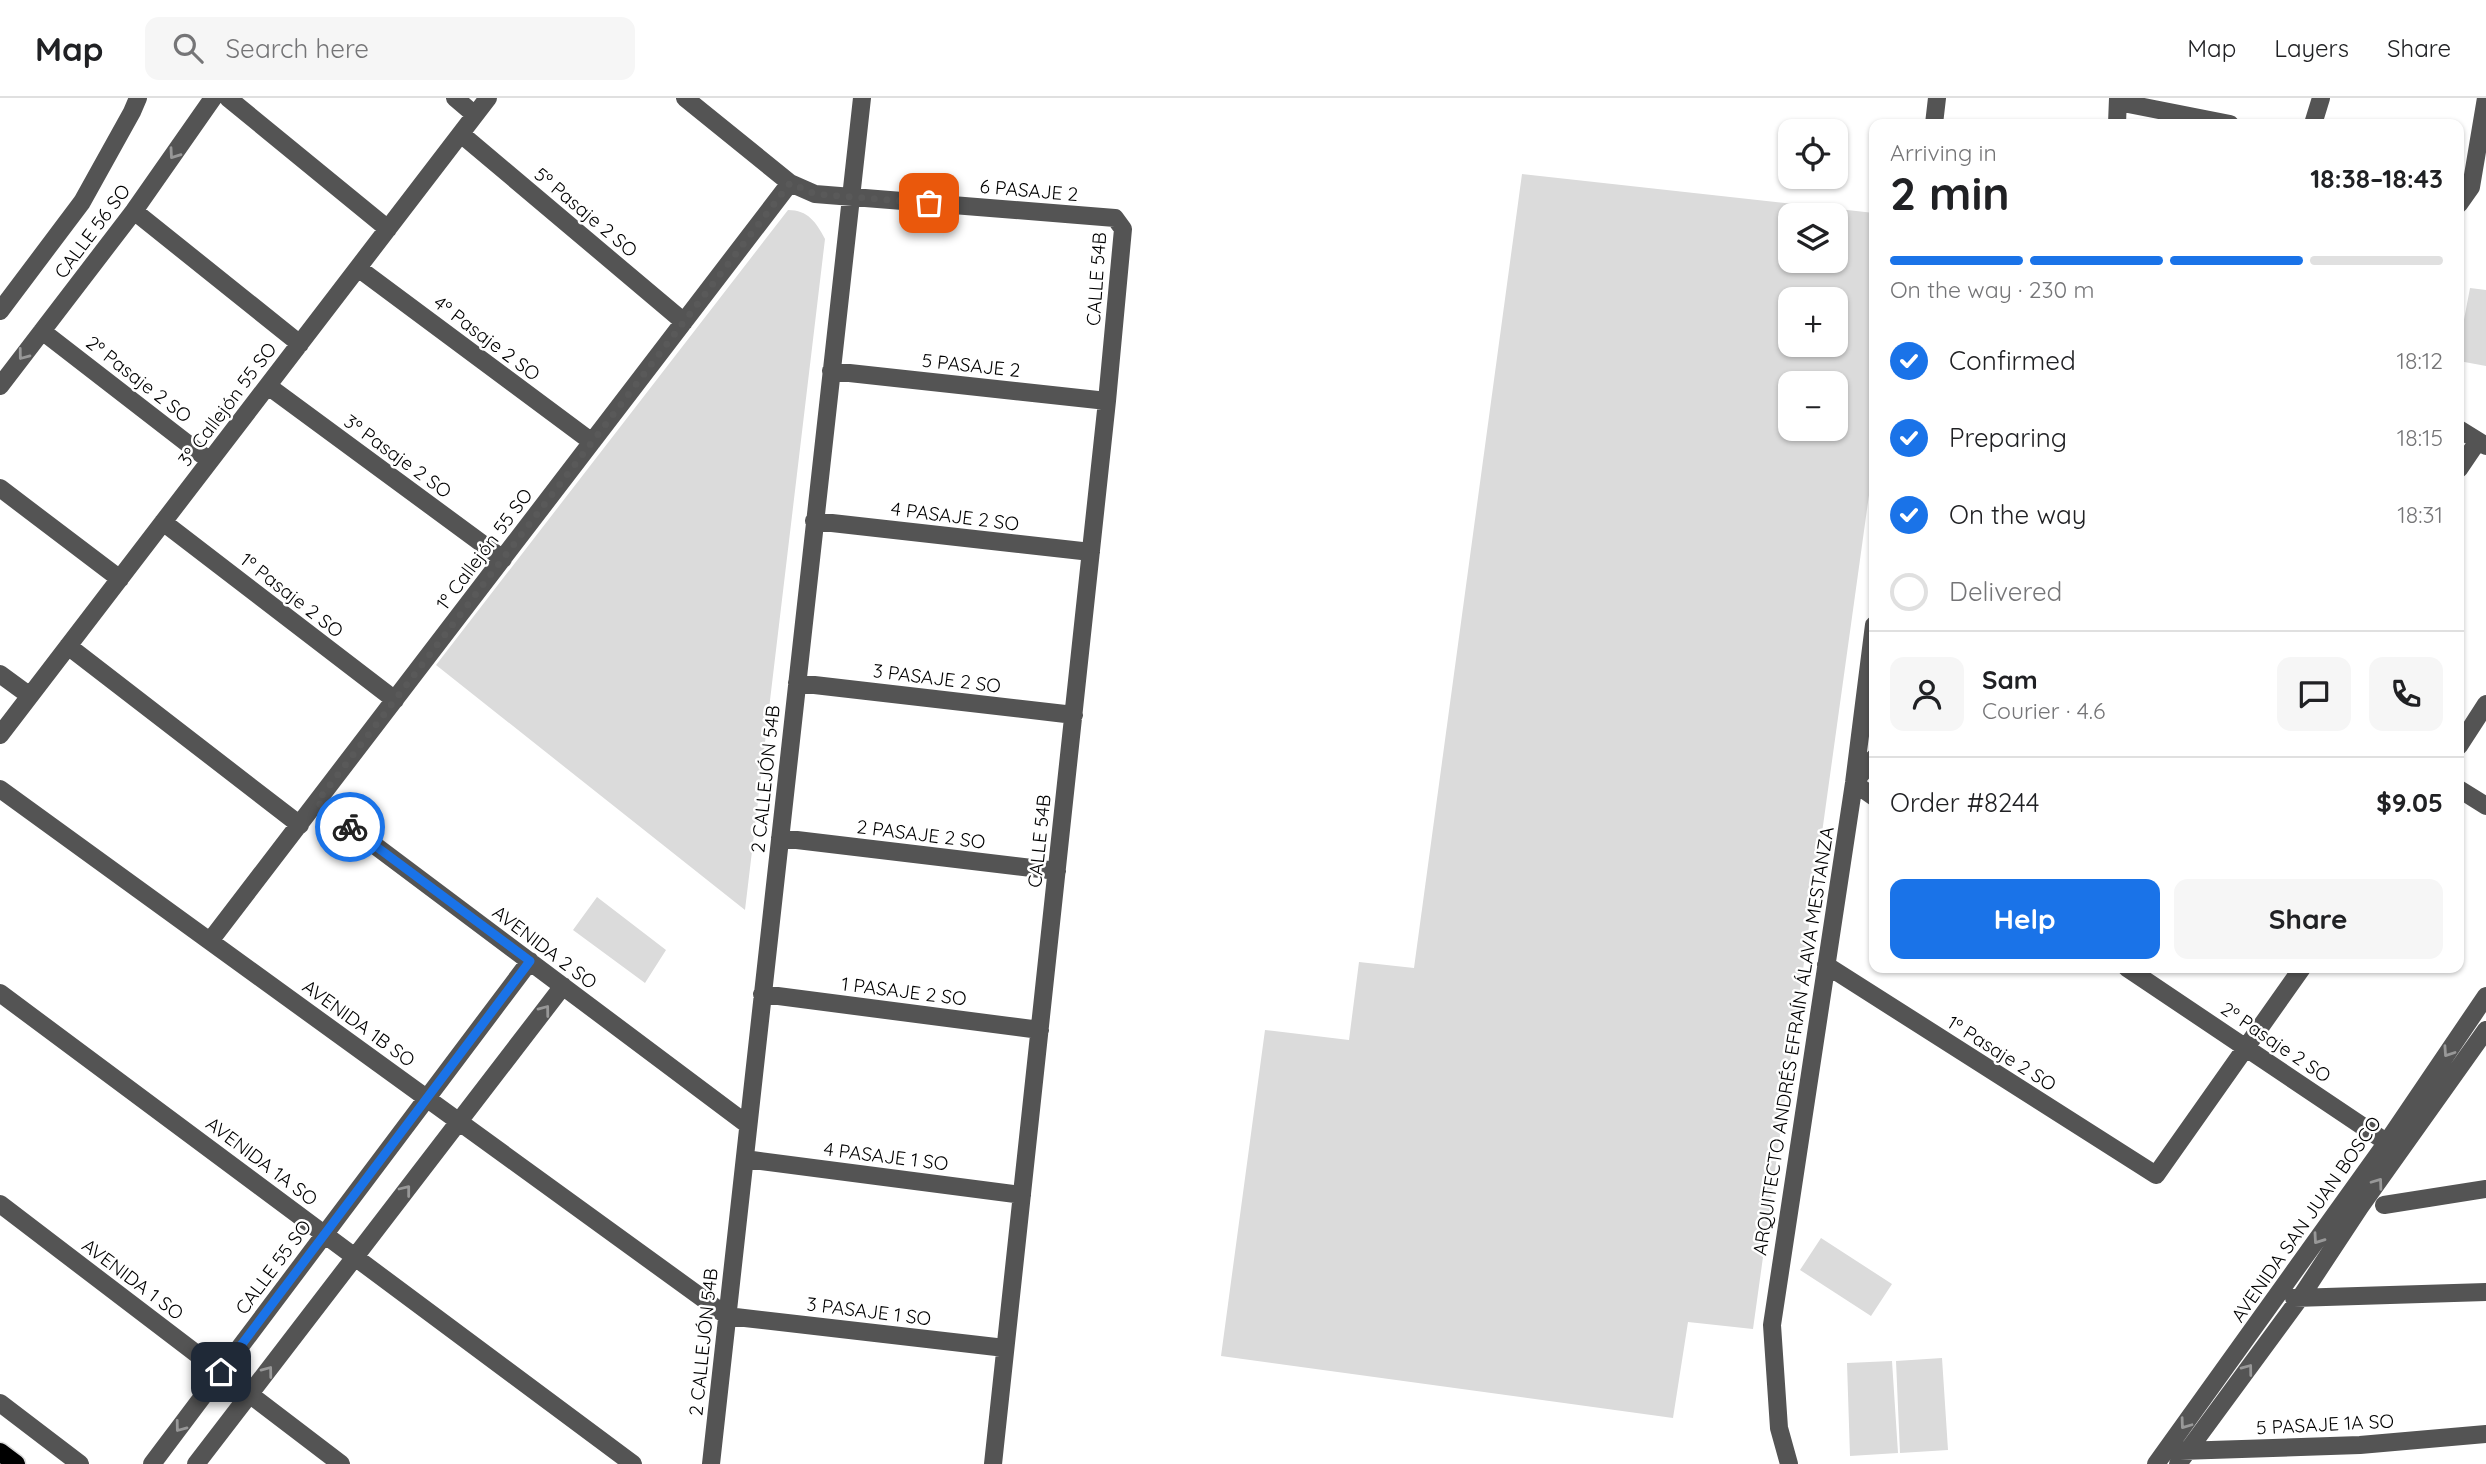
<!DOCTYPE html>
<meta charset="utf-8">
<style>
:root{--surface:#fff;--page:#f6f6f6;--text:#202124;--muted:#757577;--line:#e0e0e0;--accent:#1a73e8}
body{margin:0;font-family:Quicksand,sans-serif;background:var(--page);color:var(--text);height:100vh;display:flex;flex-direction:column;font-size:26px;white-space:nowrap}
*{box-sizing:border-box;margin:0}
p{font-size:23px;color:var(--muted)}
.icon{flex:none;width:38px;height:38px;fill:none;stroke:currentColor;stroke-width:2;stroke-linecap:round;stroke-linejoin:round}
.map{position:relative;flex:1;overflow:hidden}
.side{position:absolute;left:1869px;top:21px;width:595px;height:854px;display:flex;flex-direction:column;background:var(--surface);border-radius:14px;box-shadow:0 2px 5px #0004}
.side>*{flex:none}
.tools{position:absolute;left:1778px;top:21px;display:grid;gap:14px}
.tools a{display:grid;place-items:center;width:70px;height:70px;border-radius:14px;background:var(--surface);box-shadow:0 2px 5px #0004;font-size:35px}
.pin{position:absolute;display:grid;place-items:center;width:60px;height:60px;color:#fff;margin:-30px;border-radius:14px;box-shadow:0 4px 10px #0006}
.courier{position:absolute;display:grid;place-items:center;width:70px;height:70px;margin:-35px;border:5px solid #1a73e8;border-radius:50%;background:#fff;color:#222;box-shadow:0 2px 9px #0007}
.summary em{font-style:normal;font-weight:800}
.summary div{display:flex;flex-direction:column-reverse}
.summary{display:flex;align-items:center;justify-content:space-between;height:119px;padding:0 21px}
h1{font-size:46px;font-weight:800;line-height:52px}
.bar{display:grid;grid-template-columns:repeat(4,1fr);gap:10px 7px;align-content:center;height:84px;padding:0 21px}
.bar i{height:9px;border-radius:5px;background:var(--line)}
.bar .on{background:var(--accent)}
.bar p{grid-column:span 4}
.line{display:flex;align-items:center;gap:18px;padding:0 21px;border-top:2px solid var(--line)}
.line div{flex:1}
.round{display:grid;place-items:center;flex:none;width:74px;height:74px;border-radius:14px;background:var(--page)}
ol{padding:0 21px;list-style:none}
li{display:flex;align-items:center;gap:21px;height:77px}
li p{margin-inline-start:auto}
li .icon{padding:7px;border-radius:50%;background:var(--accent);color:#fff;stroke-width:4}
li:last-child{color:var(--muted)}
li i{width:38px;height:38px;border:4px solid var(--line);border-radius:50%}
.action{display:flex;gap:14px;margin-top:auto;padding:14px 21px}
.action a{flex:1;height:80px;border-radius:14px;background:var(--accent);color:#fff;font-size:28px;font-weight:800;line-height:80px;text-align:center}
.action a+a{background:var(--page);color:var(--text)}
header{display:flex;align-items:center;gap:42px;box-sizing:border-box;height:98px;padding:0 35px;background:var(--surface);border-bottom:2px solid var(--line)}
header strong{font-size:33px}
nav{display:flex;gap:38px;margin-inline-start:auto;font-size:24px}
.search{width:490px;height:63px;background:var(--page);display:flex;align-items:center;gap:18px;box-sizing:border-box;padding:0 24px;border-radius:14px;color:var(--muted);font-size:26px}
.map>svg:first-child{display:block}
.green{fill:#dbdbdb;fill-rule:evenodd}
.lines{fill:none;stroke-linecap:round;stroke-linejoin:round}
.major-casing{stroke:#dbdbdb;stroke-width:21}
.minor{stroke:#545454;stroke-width:18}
.major{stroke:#000;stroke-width:18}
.oneway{stroke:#989898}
.done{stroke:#595959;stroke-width:7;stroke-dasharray:0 12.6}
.route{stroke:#1a73e8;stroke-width:9}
.labels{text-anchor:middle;stroke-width:5;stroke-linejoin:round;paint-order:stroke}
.street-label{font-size:19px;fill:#000;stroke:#fff}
</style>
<header>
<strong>Map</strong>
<div class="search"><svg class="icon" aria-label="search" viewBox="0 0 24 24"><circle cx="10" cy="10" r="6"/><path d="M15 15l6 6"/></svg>Search here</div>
<nav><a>Map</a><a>Layers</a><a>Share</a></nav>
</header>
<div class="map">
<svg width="2486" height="1366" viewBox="0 0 2486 1366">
<rect width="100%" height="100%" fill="#fff"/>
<path class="green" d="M 1522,76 L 1874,115 L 1874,361 L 1753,1231 L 1688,1224 L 1673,1320 L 1221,1258 L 1265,932 L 1349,942 L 1359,864 L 1414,870 ZM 1836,117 L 1836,163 L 1790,163 L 1790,117 ZM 1790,201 L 1836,201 L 1836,247 L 1790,247 ZM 1836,285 L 1836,331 L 1790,331 L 1790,285 Z
M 788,112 C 808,112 816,124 825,141 L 745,812 L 436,567 Z
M 2470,190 L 2486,192 L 2486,268 L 2459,263 L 2459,248 Z
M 597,799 L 666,852 L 645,885 L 573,832 Z
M 1821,1140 L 1892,1186 L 1871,1218 L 1800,1172 Z
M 1942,1260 L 1948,1352 L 1900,1355 L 1896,1263 Z
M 1892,1263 L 1898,1355 L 1850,1358 L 1847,1265 Z"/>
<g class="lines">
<g class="major-casing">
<path id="major" d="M 0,1354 L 16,1366"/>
</g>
<path class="minor" d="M 228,0 L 388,131
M 455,0 L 475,17
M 685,0 L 790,85 L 815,96 L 1115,120 L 1123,131 L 1107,303 L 993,1366
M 2118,4 L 2230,26
M 1934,26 L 1937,0
M 2117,26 L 2118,0
M 2313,26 L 2321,0
M 461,36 L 684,224
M 2459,106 L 2471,89 L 2486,0
M 134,113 L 300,246
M 358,170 L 592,344
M 0,213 L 82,104 L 132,14 L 138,0
M 42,233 L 210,363
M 831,273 L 1107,303
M 0,288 L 134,113 L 213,0
M 268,288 L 503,461
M 2459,331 L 2486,348
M 2459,371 L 2478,343
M 0,390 L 120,481
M 814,423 L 1091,454
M 163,424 L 395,602
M 68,548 L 300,727
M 0,576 L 30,598
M 797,585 L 1074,617
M 0,637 L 488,0
M 2459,648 L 2486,606
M 1874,660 L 1854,685 L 1874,699
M 0,691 L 727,1218 L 1005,1250
M 2459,691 L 2486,708
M 317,704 L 748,1027
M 780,740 L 1057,773
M 210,843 L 790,85
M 1826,867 L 2156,1077 L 2302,870
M 2127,870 L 2395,1050
M 0,895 L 633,1366
M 762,896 L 1040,932
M 745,1061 L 1022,1097
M 0,1106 L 341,1366
M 2384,1107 L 2486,1091
M 2294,1200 L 2486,1194
M 0,1305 L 80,1366
M 2180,1353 L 2360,1347 L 2486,1336
M 152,1366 L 530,863
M 196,1366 L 563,888
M 711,1366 L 862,0
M 1789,1366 L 1779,1330 L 1772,1227 L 1854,685 L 1874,527
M 2156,1366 L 2387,1044 L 2486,898
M 2178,1366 L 2300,1200 L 2360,1109 L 2486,932"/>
<use href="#major" class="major"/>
</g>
<defs><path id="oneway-chevron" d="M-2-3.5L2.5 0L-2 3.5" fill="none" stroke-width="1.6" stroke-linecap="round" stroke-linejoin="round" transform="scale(1.75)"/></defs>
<g class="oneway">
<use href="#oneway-chevron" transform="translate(174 56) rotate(125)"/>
<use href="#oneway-chevron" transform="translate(23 257) rotate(127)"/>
<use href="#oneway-chevron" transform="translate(545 912) rotate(-53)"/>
<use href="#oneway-chevron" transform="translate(2448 954) rotate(124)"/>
<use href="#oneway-chevron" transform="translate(2378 1085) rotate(-54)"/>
<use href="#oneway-chevron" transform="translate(406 1092) rotate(-52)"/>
<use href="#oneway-chevron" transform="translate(2318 1141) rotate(125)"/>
<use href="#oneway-chevron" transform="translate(2248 1271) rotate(-53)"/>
<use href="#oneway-chevron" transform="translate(268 1273) rotate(-53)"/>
<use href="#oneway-chevron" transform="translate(2185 1326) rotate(126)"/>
<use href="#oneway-chevron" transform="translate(180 1329) rotate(127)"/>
</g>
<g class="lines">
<path class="done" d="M 350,729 L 317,704 L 790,85 L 815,96 L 929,105"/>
<path class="route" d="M 221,1274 L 530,863 L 350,729"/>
</g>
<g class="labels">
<g class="street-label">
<text transform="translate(1029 92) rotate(5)" y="7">6 PASAJE 2</text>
<text transform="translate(586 114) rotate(40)" y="7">5º Pasaje 2 SO</text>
<text transform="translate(92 133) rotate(-53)" y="7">CALLE 56 SO</text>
<text transform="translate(1096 181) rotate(-86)" y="7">CALLE 54B</text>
<text transform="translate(487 240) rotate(37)" y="7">4º Pasaje 2 SO</text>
<text transform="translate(971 267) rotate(6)" y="7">5 PASAJE 2</text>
<text transform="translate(139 281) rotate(38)" y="7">2º Pasaje 2 SO</text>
<text transform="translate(227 306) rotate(-53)" y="7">3º Callejón 55 SO</text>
<text transform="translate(398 358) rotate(36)" y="7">3º Pasaje 2 SO</text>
<text transform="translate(955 418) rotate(7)" y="7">4 PASAJE 2 SO</text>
<text transform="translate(484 451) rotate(-53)" y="7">1º Callejón 55 SO</text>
<text transform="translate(292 497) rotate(38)" y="7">1º Pasaje 2 SO</text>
<text transform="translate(937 580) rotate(7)" y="7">3 PASAJE 2 SO</text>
<text transform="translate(765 681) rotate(-84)" y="7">2 CALLEJÓN 54B</text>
<text transform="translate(921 736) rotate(7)" y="7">2 PASAJE 2 SO</text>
<text transform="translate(1039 743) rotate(-84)" y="7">CALLE 54B</text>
<text transform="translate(545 849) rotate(37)" y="7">AVENIDA 2 SO</text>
<text transform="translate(904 893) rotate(7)" y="7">1 PASAJE 2 SO</text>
<text transform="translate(359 925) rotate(36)" y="7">AVENIDA 1B SO</text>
<text transform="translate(1793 943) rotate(-81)" y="7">ARQUITECTO ANDRÉS EFRAÍN ÁLAVA MESTANZA</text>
<text transform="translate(2276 944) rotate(34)" y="7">2º Pasaje 2 SO</text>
<text transform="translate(2002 955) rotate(32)" y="7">1º Pasaje 2 SO</text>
<text transform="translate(886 1058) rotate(7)" y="7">4 PASAJE 1 SO</text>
<text transform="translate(262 1063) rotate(37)" y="7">AVENIDA 1A SO</text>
<text transform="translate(2306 1121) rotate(-55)" y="7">AVENIDA SAN JUAN BOSCO</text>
<text transform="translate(273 1169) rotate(-53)" y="7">CALLE 55 SO</text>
<text transform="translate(133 1181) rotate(37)" y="7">AVENIDA 1 SO</text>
<text transform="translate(869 1213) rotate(7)" y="7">3 PASAJE 1 SO</text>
<text transform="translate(703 1244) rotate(-84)" y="7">2 CALLEJÓN 54B</text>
<text transform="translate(2325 1326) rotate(-3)" y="7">5 PASAJE 1A SO</text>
</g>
</g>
</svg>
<div class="tools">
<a><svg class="icon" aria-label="locate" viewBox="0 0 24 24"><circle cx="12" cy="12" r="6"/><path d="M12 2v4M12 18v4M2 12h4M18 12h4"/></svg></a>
<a><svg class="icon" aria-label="layers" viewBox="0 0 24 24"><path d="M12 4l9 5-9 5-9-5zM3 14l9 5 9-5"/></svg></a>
<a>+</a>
<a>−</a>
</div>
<div class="pin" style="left:929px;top:105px;background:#ea580c"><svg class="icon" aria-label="bag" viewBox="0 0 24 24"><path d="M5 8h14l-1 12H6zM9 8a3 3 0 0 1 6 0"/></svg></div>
<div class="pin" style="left:221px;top:1274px;background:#1f2937"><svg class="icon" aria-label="home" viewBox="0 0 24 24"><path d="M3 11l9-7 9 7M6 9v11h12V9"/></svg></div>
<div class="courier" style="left:350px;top:729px"><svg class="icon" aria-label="bike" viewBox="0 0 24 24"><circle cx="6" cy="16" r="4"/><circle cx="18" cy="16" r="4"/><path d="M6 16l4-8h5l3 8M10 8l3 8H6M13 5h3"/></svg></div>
<section class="side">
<div class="summary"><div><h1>2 min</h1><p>Arriving in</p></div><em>18:38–18:43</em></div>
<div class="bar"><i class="on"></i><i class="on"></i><i class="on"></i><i></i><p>On the way · 230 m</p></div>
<ol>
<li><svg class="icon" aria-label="check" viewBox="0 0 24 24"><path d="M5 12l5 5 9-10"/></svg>Confirmed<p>18:12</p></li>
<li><svg class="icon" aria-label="check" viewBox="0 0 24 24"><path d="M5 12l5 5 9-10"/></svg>Preparing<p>18:15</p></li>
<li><svg class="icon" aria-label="check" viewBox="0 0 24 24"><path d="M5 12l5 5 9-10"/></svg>On the way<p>18:31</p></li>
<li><i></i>Delivered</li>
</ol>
<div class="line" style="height:126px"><a class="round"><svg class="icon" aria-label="person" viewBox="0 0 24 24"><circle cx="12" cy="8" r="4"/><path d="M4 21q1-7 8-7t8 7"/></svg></a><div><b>Sam</b><p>Courier · 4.6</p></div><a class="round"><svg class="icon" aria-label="chat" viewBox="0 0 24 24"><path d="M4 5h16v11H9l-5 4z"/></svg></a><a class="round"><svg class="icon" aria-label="phone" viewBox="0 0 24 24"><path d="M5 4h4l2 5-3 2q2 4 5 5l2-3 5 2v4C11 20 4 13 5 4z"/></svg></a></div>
<div class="line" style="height:91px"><div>Order #8244</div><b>$9.05</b></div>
<div class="action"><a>Help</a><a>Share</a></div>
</section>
</div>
